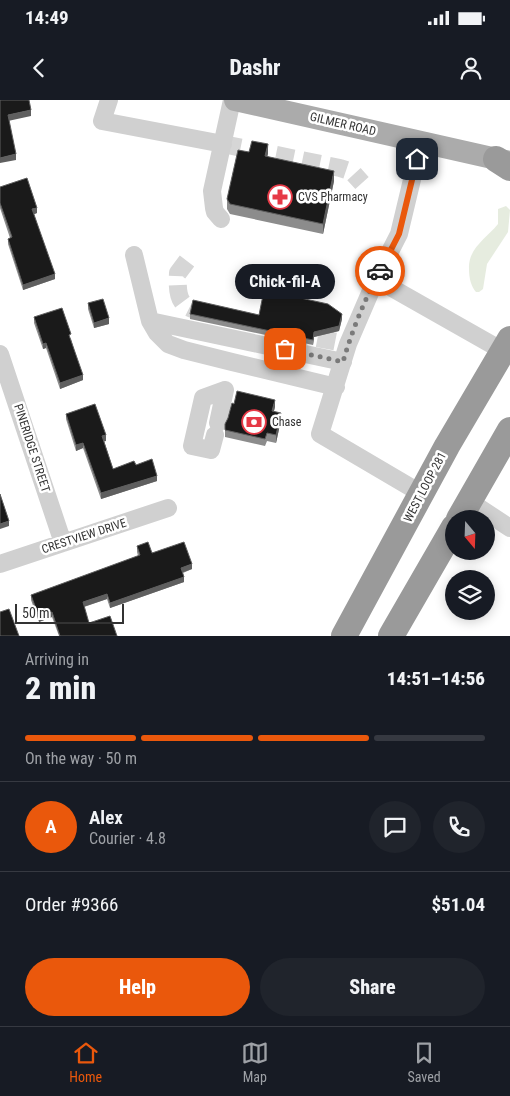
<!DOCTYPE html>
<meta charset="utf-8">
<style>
:root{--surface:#171b24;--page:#20242c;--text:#f1f3f6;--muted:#9ea1a6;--line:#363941;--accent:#ea580c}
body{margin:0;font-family:"Roboto Condensed",sans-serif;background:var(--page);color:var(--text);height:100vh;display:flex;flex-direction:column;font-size:19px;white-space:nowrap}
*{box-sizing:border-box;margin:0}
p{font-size:16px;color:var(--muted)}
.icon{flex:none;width:28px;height:28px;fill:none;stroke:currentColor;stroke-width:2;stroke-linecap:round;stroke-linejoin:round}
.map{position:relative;height:536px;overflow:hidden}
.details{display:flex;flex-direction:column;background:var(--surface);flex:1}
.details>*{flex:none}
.needle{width:32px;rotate:161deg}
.controls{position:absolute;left:445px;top:410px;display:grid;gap:10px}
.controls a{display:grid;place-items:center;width:50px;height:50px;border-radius:50%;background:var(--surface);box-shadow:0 2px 12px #0003;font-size:25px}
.scale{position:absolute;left:15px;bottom:12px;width:109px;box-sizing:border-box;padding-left:5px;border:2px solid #333;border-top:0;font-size:14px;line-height:18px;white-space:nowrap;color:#333;-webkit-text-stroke:4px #fff;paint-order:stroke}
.pin{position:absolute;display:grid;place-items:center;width:42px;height:42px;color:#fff;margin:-21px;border-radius:10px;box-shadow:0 2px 8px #0006}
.courier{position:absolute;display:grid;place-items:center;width:50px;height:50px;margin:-25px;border:4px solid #ea580c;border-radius:50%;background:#fff;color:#222;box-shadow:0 1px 6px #0007}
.bubble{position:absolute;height:35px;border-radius:18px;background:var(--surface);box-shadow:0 2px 12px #0003;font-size:16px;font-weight:800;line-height:35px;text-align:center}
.summary em{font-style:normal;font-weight:800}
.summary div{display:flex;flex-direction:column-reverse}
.summary{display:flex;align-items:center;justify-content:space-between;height:85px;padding:0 25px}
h1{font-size:32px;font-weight:800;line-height:38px}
.bar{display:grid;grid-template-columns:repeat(4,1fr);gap:8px 5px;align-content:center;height:60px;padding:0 25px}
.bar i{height:6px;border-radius:4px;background:var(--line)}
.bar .active{background:var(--accent)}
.bar p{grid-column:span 4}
.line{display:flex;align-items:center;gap:12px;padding:0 25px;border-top:1px solid var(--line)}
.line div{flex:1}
.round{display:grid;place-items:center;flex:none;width:52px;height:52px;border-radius:26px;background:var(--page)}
.primary-button{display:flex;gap:10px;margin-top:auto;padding:10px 25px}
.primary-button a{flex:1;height:58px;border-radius:30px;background:var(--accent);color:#fff;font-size:20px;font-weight:800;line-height:58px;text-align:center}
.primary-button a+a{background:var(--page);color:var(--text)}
.status{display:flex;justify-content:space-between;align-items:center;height:35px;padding:0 25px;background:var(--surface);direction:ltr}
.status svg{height:14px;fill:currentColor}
header{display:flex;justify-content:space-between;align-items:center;height:65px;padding:0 25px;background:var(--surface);font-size:22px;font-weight:800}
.menu{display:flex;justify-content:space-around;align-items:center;height:70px;border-top:1px solid var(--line);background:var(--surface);font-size:14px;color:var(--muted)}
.menu a{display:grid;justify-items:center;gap:2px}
.menu .active{color:var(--accent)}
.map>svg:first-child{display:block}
.green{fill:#e6ecdf}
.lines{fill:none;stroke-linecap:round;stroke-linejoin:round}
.minor-tunnel{stroke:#d6d6d6;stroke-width:18;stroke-dasharray:18 9;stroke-linecap:butt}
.minor{stroke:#d0d0d0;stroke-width:18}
.major{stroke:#ababab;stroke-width:22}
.highway{stroke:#9a9a9a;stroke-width:26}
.wall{fill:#8c8c8c}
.shaded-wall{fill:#5f5f5f}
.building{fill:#1a1a1a;stroke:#5f5f5f}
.done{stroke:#7a7a7a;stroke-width:5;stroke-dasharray:0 9}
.route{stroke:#ea580c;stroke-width:6}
.labels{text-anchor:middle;stroke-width:5;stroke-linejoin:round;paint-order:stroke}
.street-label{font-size:12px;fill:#333;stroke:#fff}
.poi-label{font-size:12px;fill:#333;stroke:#fff;text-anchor:start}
</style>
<div class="status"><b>14:49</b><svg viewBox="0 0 49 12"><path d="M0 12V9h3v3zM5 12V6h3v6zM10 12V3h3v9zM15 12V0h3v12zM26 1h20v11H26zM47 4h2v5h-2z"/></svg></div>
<header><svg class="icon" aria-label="back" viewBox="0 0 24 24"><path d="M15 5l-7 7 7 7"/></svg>Dashr<svg class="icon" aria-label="person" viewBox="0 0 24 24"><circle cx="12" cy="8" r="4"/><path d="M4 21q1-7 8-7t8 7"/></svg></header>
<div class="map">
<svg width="510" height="536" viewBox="0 0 510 536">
<rect width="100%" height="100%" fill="#fff"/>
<path class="green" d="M 506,106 L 510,110 L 508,132 L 487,164 L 483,189 L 479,192 L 476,192 C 471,186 469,178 469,169 C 468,148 486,139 498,124 L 498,109 Z"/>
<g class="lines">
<path class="minor-tunnel" d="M 223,44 L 340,68 L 352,72 L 362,83
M 187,161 L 178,173 C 176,208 185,208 215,215
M 291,233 L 348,244"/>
<path class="minor" d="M 109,0 L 102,21 L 223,44
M 421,42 L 399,134 L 376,179 L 348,244 L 320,334 L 422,394
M 221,119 L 215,112 L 214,108 L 212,91 L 232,0
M 134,155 L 150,221 L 157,233 L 168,244 L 184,250 L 232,262 L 336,287
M 376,179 L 503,251
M 150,221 L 343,262
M 0,254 L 63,443
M 218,323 L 225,290
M 215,335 L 211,350 L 192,346 L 203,298 L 225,290
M 469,401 L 510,428
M 0,464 L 168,408"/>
<path class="major" d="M 235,0 L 510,62"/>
<path class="highway" d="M 496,59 L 510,68
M 459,419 L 510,330
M 344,536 L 447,346 L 510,239
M 391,536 L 454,427"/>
</g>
<path class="wall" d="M 268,54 L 267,56 L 334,81 L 323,134 L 230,114 L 227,109 L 227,99 Z
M 0,87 L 37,113 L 34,114 L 55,179 L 23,190 L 8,144 L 8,139 L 10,138 L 0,108 Z
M 88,203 L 109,224 L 94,228 L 88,209 Z
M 190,214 L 259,215 L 342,219 L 339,231 L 314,237 L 313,245 L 190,219 Z
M 34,217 L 71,239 L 83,280 L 60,289 L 46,248 L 43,249 L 34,223 Z
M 275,307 L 274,311 L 281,320 L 276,343 L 267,341 L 265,346 L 225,337 L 225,324 Z
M 66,314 L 106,341 L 104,341 L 113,369 L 136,365 L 157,381 L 101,399 L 83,348 L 76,351 L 66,319 Z
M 137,446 L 192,469 L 183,473 L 184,482 L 110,508 L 107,499 L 84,507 L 89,523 L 117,536 L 59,536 L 52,517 L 39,522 L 31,500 L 31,495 L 138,456 L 137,452 Z"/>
<path class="shaded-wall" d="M 31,10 L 31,16 L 8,21 L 8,15 Z
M 268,44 L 268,54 L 265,65 L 265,56 Z
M 16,54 L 16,60 L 0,63 L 0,58 Z
M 334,71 L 334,81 L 323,134 L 323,124 Z
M 37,108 L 37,113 L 32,115 L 32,109 Z
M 55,174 L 55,179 L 23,190 L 23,185 Z
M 342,214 L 342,219 L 339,231 L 314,237 L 313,245 L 313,240 L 314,232 Z
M 109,218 L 109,224 L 94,228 L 94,223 Z
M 46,243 L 46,248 L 43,249 L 43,244 Z
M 83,275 L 83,280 L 60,289 L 60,283 Z
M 275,300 L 275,307 L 272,318 L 272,311 Z
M 281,313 L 281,320 L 276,343 L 276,335 Z
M 106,335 L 106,341 L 102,342 L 102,336 Z
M 83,343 L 83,348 L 76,351 L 76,345 Z
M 157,376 L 157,381 L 101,399 L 101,393 Z
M 9,421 L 9,426 L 0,429 L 0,424 Z
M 192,464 L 192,469 L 181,473 L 181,468 Z
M 184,477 L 184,482 L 110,508 L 110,503 Z
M 107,494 L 107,499 L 83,507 L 83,502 Z
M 52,512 L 52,517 L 39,522 L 39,517 Z"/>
<path class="building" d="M 0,0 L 29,0 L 31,10 L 8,15 L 16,54 L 0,58 Z
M 252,41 L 268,44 L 265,56 L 334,71 L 323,124 L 230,104 L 227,99 L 238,50 L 249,52 Z
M 27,78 L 37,108 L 32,109 L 55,174 L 23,185 L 8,139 L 12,137 L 0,103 L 0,87 Z
M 264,190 L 328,204 L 342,214 L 339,226 L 314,232 L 313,240 L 190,214 L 193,200 L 259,215 Z
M 103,199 L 109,218 L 94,223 L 88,203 Z
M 62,208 L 71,234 L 69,235 L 83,275 L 60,283 L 46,243 L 43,244 L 34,217 Z
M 237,291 L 275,300 L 272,311 L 281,313 L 276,335 L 267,333 L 265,339 L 225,330 L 225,324 L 228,318 L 232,303 L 234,304 Z
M 95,304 L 106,335 L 102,336 L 113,369 L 134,361 L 136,365 L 152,359 L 157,376 L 101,393 L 83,343 L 76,345 L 66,314 Z
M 0,394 L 9,421 L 0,424 Z
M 148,442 L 152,453 L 184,442 L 192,464 L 181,468 L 184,477 L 110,503 L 107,494 L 83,502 L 89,523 L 110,516 L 117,536 L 60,536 L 52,512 L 39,517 L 31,495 L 140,455 L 137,446 Z
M 9,509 L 19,536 L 0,536 L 0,512 Z"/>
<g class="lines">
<path class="done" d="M 285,249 L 343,262 C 352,230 365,199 380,171"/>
<path class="route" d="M 380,171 L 399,134 L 417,59"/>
</g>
<defs>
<g id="pharmacy-ring" transform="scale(1.25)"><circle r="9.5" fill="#fff" stroke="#e63946" stroke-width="1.5"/><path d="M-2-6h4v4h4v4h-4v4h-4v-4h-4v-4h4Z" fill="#e63946"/></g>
<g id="bank-ring" transform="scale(1.25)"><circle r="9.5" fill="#fff" stroke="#e63946" stroke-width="1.5"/><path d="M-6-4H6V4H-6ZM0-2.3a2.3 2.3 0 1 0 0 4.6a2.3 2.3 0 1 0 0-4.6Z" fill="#e63946"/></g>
</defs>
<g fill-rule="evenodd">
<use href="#pharmacy-ring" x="280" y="97"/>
<use href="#bank-ring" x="254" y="322"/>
</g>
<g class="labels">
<g class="street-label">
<text transform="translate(343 24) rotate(13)" y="4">GILMER ROAD</text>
<text transform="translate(32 348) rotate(72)" y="4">PINERIDGE STREET</text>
<text transform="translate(425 387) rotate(-62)" y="4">WEST LOOP 281</text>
<text transform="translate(84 436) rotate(-18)" y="4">CRESTVIEW DRIVE</text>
</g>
<g class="poi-label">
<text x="298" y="101">CVS Pharmacy</text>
<text x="272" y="326">Chase</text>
</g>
</g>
</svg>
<div class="controls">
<a><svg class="needle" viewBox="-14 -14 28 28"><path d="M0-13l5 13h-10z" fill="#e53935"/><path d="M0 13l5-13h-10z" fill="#9ea1a6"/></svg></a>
<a><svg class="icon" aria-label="layers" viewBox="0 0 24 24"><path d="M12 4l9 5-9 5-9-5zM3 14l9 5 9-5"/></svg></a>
</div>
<div class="scale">50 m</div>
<div class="pin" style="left:285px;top:249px;background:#ea580c"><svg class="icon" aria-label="bag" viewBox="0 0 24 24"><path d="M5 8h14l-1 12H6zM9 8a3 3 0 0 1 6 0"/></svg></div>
<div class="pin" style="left:417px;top:59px;background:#1f2937"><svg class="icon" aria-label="home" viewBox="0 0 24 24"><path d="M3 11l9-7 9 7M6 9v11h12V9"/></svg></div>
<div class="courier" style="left:380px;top:171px"><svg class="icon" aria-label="car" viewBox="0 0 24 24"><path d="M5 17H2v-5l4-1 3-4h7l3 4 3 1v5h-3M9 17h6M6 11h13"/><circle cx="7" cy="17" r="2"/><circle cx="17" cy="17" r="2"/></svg></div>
<div class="bubble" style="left:235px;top:164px;width:100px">Chick-fil-A</div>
</div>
<section class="details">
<div class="summary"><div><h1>2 min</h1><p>Arriving in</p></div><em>14:51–14:56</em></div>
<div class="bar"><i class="active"></i><i class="active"></i><i class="active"></i><i></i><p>On the way · 50 m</p></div>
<div class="line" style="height:90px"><b class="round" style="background:var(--accent);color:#fff">A</b><div><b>Alex</b><p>Courier · 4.8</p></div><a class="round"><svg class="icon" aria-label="chat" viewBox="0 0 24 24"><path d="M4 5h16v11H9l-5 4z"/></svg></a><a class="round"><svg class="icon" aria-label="phone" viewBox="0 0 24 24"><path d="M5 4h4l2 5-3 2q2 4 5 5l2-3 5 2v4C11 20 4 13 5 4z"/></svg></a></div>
<div class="line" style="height:65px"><div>Order #9366</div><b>$51.04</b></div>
<div class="primary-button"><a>Help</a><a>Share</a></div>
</section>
<nav class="menu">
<a class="active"><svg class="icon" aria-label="home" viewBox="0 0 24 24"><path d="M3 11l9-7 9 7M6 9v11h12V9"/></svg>Home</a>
<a><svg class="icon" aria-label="map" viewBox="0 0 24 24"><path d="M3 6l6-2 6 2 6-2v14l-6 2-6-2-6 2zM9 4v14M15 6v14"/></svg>Map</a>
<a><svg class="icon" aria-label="saved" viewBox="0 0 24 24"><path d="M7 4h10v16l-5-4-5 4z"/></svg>Saved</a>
</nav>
